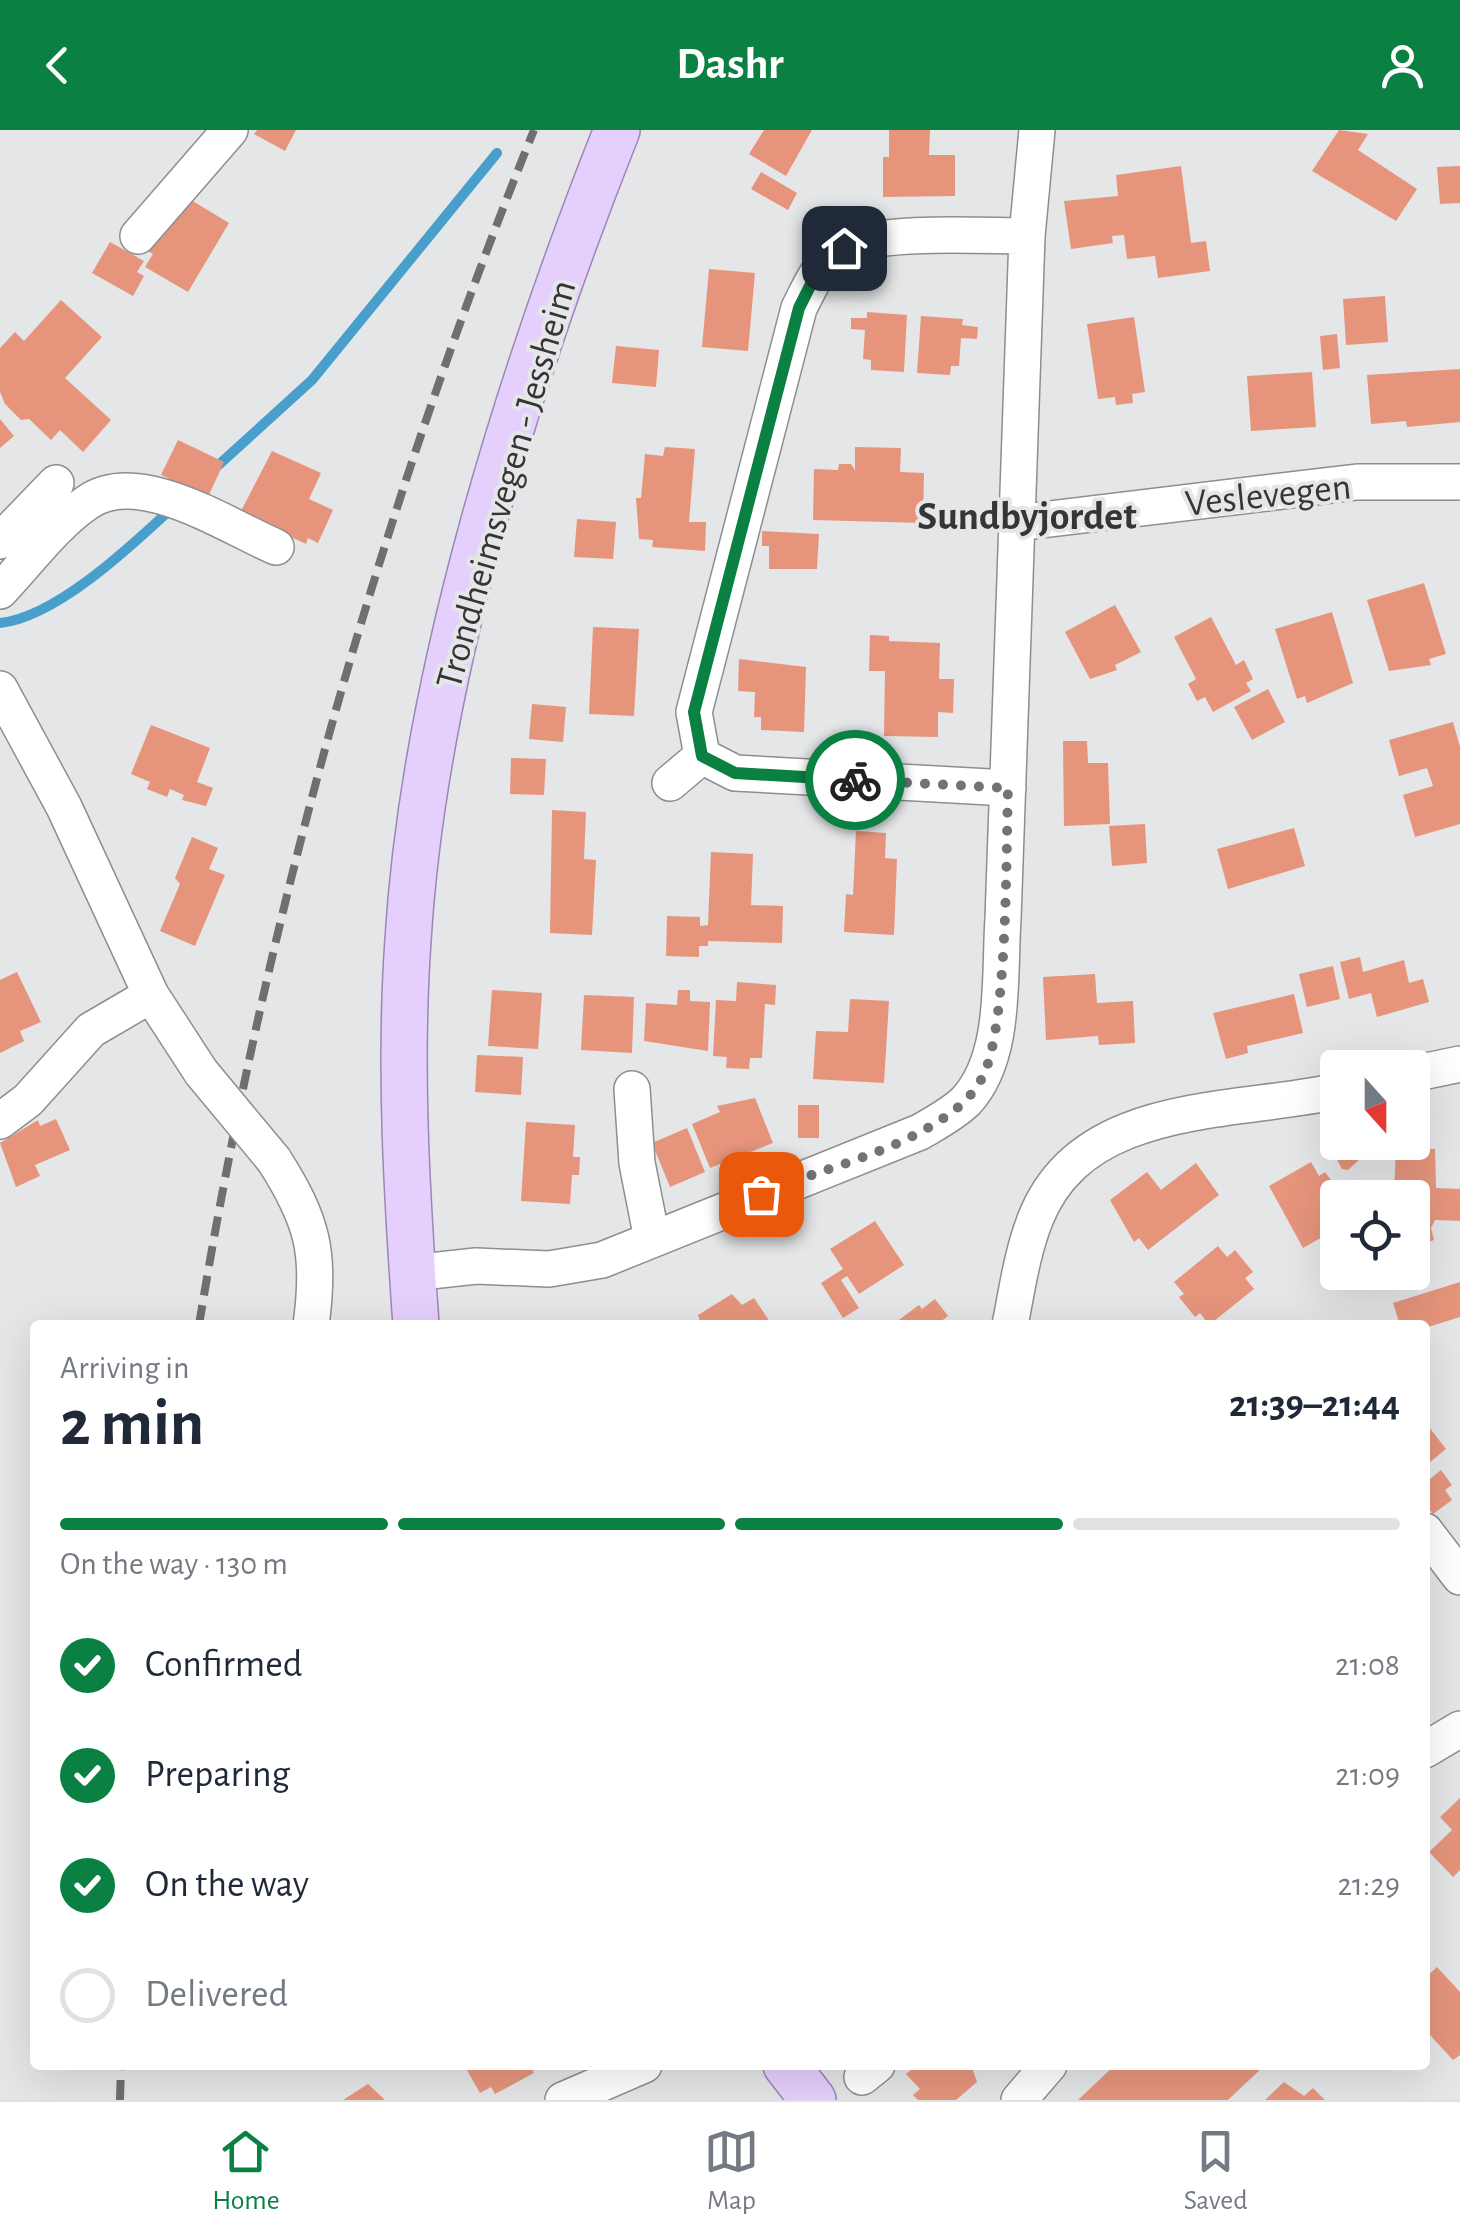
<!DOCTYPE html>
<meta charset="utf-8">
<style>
:root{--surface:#fff;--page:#f2f2f3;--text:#1f2937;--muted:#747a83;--line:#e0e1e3;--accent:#0b8043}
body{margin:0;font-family:"Alegreya Sans",sans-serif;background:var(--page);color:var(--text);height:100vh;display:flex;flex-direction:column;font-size:38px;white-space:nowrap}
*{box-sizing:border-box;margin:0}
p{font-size:32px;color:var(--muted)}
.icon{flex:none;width:55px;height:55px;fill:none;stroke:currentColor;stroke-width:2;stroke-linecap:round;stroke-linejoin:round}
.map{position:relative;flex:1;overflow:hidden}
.drawer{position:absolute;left:30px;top:1190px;width:1400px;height:750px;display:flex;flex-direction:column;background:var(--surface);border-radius:10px;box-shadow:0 10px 40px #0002}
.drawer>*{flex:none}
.needle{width:65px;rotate:159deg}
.controls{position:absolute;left:1320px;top:920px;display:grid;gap:20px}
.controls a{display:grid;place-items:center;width:110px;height:110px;border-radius:10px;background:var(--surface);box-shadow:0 10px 40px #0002;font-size:50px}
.pin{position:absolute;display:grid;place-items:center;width:85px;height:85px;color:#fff;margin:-42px;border-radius:20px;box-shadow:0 5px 15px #0006}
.courier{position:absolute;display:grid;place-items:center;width:100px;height:100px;margin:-50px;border:8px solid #0b8043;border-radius:50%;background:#fff;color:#222;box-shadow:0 2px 12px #0007}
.summary em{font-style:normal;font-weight:700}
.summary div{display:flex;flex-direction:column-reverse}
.summary{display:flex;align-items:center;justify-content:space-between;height:170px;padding:0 30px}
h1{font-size:65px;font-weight:700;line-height:75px}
.bar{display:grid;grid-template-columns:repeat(4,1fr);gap:15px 10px;align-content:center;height:120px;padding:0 30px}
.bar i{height:12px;border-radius:8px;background:var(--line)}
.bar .selected{background:var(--accent)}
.bar p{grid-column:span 4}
ol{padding:0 30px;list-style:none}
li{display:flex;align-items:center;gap:30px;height:110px}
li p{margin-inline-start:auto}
li .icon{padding:10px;border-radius:50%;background:var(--accent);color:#fff;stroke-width:4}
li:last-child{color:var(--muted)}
li i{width:55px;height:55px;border:5px solid var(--line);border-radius:50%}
header{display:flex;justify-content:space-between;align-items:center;height:130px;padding:0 30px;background:var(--accent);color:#fff;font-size:45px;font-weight:700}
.dock{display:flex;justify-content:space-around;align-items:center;height:140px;border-top:2px solid var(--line);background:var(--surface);font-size:28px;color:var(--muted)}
.dock a{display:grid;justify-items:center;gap:5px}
.dock .selected{color:var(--accent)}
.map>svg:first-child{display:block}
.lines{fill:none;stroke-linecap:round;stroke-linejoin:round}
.stream{stroke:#499fcb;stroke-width:10}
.building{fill:#e6957c}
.minor-casing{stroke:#8d8e8f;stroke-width:38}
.major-casing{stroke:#9c86b7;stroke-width:48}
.minor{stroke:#fff;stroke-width:35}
.major{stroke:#e5d0fd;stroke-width:45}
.rail{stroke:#6f6f70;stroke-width:8;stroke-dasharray:20 10;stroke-linecap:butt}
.minor-bridge-casing{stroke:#8d8e8f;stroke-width:38;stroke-linecap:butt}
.minor-bridge{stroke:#fff;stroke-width:35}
.done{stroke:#727374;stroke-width:10;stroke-dasharray:0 18}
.route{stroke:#0b8043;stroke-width:12}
.labels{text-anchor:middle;stroke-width:8;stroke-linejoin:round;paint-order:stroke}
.street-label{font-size:38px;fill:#353536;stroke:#e4e6e7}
.neighbourhood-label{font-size:40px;font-weight:bold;fill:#353536;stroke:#e4e6e7}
</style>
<header><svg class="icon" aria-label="back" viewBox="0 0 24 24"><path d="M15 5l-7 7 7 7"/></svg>Dashr<svg class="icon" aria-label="person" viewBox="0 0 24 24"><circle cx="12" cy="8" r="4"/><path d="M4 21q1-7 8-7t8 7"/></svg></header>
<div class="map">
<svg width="1460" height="1970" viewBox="0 0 1460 1970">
<rect width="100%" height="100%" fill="#e4e6e7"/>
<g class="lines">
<path class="stream" d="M 213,340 L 312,250 L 497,23
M 0,493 C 56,487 130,417 171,379"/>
</g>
<path class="building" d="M 257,0 L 296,0 L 285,21 L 254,4 Z
M 764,0 L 812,0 L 786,46 L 749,24 Z
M 889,0 L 930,0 L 929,25 L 955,25 L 955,66 L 883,67 L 883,27 L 889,27 Z
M 1339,0 L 1368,4 L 1358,20 L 1417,59 L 1396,91 L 1312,41 Z
M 1181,36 L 1191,113 L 1206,111 L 1210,141 L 1158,148 L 1155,126 L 1127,129 L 1124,105 L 1112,106 L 1113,113 L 1071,119 L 1064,71 L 1118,66 L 1116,45 Z
M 1460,36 L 1460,73 L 1440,74 L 1437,37 Z
M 761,42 L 797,63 L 788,80 L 751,59 Z
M 186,67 L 229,93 L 188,162 L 145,137 L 153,124 L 146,120 Z
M 110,112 L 144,131 L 137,142 L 144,146 L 133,166 L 92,143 Z
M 709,139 L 755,143 L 748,221 L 702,217 Z
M 1385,166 L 1388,212 L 1346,215 L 1343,169 Z
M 61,170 L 102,207 L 65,248 L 111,290 L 83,322 L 60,300 L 51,310 L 29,289 L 21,290 L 5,274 L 0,262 L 0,218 L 15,202 L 24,211 Z
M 867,182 L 907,185 L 904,242 L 871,240 L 871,230 L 863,229 L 865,200 L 851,199 L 851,188 L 867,188 Z
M 921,186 L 963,189 L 962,195 L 978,197 L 977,209 L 961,208 L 959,236 L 951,236 L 950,245 L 917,243 Z
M 1134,187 L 1145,262 L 1132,264 L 1133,273 L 1116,275 L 1115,267 L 1098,269 L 1087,194 Z
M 1337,204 L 1340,238 L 1323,240 L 1320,206 Z
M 616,216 L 659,220 L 656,257 L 612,253 Z
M 1460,239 L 1460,292 L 1407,297 L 1406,291 L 1371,294 L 1367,245 Z
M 1312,242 L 1316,297 L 1251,301 L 1247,246 Z
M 0,289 L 14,306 L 0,318 Z
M 178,310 L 224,332 L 208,367 L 161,345 Z
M 665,317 L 695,319 L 689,392 L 706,392 L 705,421 L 652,417 L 653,410 L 639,409 L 636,368 L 641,368 L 645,324 L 663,326 Z
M 855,317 L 901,318 L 900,342 L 924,343 L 923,393 L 813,390 L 814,339 L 838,340 L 839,334 L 851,334 L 855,340 Z
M 272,321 L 321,343 L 309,369 L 333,380 L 318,413 L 308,408 L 306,414 L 240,383 Z
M 577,389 L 616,392 L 613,429 L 574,427 Z
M 762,401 L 819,404 L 817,439 L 769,439 L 769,416 L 762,416 Z
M 1424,453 L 1446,524 L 1429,529 L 1431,535 L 1389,541 L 1367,470 Z
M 1115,475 L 1141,522 L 1115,535 L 1117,540 L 1090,549 L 1065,502 Z
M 1332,482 L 1353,553 L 1307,573 L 1305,566 L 1297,569 L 1275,499 Z
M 1211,487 L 1236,535 L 1244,530 L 1253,549 L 1246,553 L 1251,561 L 1213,582 L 1205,567 L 1197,571 L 1188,554 L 1196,549 L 1174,507 Z
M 593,497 L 639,499 L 634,586 L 589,584 Z
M 870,505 L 889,506 L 889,511 L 940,513 L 939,549 L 954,549 L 953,583 L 938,582 L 938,607 L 884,606 L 885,541 L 869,541 Z
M 739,529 L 806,537 L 804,602 L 761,600 L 761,587 L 754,587 L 755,562 L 738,561 Z
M 1268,559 L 1285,592 L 1252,610 L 1234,577 Z
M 532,574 L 566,577 L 563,612 L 529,609 Z
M 1453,592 L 1460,617 L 1460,694 L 1415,707 L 1403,665 L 1433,656 L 1427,638 L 1399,646 L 1389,610 Z
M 151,595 L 210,618 L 197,652 L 213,658 L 206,676 L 182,670 L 184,665 L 170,659 L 167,667 L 147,659 L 150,652 L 131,644 Z
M 1063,611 L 1087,611 L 1088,633 L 1108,633 L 1110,694 L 1064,696 Z
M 511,628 L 546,629 L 544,665 L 510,664 Z
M 552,680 L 586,682 L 584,729 L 596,730 L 592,805 L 550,803 Z
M 1145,694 L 1147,733 L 1112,736 L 1109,696 Z
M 1294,698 L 1305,736 L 1228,759 L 1217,719 Z
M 856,701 L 886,703 L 885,728 L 897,729 L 894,805 L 844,802 L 846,764 L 853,765 Z
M 192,707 L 218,718 L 209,739 L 225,745 L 195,816 L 160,801 L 180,754 L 175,748 Z
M 711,722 L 753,724 L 751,775 L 783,776 L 782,813 L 708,811 L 708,816 L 699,816 L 699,827 L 666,826 L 667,786 L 700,787 L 700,796 L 708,795 Z
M 1360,827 L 1363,842 L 1404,830 L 1409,853 L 1423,849 L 1429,872 L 1377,887 L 1371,863 L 1349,869 L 1340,832 Z
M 1333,836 L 1340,869 L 1307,877 L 1299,844 Z
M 17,842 L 41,892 L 20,901 L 24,911 L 0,923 L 0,850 Z
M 1095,844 L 1097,873 L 1133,871 L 1135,913 L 1099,915 L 1098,906 L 1046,910 L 1043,847 Z
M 737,852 L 776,855 L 775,875 L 765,874 L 762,928 L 750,928 L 749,939 L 726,938 L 727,927 L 713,926 L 716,870 L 736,871 Z
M 492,860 L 542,863 L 538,919 L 488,916 Z
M 678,860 L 690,860 L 690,871 L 710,872 L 708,921 L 644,911 L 646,873 L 677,875 Z
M 1294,864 L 1303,903 L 1247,916 L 1248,923 L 1226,929 L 1213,883 Z
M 584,865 L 634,867 L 632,923 L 581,920 Z
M 850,869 L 889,871 L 884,953 L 813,949 L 816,901 L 848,902 Z
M 477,925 L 523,927 L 521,965 L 475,962 Z
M 755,968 L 773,1013 L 710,1038 L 692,994 L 720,982 L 717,976 Z
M 798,975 L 819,975 L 819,1008 L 798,1008 Z
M 56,989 L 70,1020 L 35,1035 L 40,1046 L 16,1057 L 0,1013 L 38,990 L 40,996 Z
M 526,992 L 575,995 L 573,1027 L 580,1027 L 579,1045 L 572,1045 L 570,1074 L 521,1071 Z
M 687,998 L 705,1042 L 670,1057 L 652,1013 Z
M 1338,998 L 1338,1012 L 1353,1012 L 1361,1028 L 1348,1040 L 1342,1039 L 1324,1005 Z
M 1396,1017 L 1435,1019 L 1436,1058 L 1460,1059 L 1460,1091 L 1435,1090 L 1431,1098 L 1434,1110 L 1426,1113 L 1428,1126 L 1412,1125 L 1412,1068 L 1387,1068 L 1387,1063 L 1394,1063 Z
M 1311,1032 L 1319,1046 L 1325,1042 L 1341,1063 L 1331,1068 L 1338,1080 L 1338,1098 L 1303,1118 L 1269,1056 Z
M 1196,1033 L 1219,1065 L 1148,1120 L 1139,1108 L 1134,1112 L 1110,1070 L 1147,1042 L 1161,1060 Z
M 875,1091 L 904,1135 L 859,1164 L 847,1146 L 841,1150 L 859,1178 L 843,1188 L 821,1153 L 843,1139 L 830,1119 Z
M 1218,1116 L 1227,1127 L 1235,1120 L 1253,1142 L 1245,1148 L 1254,1159 L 1209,1195 L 1200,1183 L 1195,1187 L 1179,1167 L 1184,1164 L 1174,1152 Z
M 1460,1152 L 1460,1187 L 1425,1198 L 1400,1195 L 1393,1173 Z
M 732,1164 L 742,1175 L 754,1168 L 770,1192 L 701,1195 L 698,1185 Z
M 935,1169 L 948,1186 L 936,1195 L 892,1195 L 919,1175 L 922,1179 Z
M 1425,1292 L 1446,1319 L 1425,1336 Z
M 1441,1340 L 1452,1355 L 1445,1360 L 1452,1370 L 1433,1384 L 1425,1374 L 1425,1353 Z
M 1460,1668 L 1460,1740 L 1453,1747 L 1429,1722 L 1452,1700 L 1440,1687 Z
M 1437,1837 L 1460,1862 L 1460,1925 L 1453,1930 L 1429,1904 L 1425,1908 L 1425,1848 Z
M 464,1935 L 530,1935 L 534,1943 L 495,1964 L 491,1957 L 480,1963 Z
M 917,1935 L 971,1935 L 977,1952 L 956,1970 L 918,1970 L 913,1965 L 920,1959 L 906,1944 Z
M 1115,1935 L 1265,1935 L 1228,1970 L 1078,1970 Z
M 1284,1952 L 1304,1966 L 1313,1958 L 1325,1970 L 1265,1970 Z
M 368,1954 L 385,1970 L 343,1970 Z"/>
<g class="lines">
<g class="minor-casing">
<path id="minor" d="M 138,106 L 230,0
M 1017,393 L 1357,352 L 1460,352
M 0,411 L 56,353
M 0,461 C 27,433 55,394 88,372 C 139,337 225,395 276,417
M 0,559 L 64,677 L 151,865 L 201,942
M 670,653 L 702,626
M 1008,658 L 735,643 L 702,626 L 694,582 L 799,178 C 811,155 821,128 846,117 C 886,100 981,106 1027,106
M 1412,944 L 1460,934
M 632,959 L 637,1033 L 652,1109
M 0,991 L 28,970 L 91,900 L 151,865
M 274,1030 C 313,1091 321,1124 311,1195
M 412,1143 L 476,1136 L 549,1139 L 602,1130 L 920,1002 C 935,993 953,984 966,971 C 1007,927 999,846 1003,789 L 1027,106 L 1037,0
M 1010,1195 C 1017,1160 1022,1123 1035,1090 C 1081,970 1233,984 1338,961
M 1425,1401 L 1460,1447
M 1425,1620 L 1460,1599
M 862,1947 L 877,1935
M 563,1970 L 644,1935
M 1019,1970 L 1049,1935"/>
</g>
<g class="major-casing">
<path id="major" d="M 416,1195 C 407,1067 399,938 408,810 C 424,547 520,244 617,0
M 786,1935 L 813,1970"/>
</g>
<use href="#minor" class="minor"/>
<use href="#major" class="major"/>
<path class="rail" d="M 199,1195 C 266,787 379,384 534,0
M 120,1970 L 121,1935"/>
<g class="minor-bridge-casing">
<path id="minor-bridge" d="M 201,942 L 274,1030"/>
</g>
<use href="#minor-bridge" class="minor-bridge"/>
</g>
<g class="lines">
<path class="done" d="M 761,1064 C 820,1039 892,1024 945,987 C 960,977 974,964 982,948 C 1008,901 1006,719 1008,658 L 855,650"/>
<path class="route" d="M 844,118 L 818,140 L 799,178 L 694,582 L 702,626 L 735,643 L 855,650"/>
</g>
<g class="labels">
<g class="street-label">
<text transform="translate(505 354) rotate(-74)" y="13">Trondheimsvegen - Jessheim</text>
<text transform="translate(1268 364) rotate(-6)" y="13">Veslevegen</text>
</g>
<g class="neighbourhood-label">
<text x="1027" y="399">Sundbyjordet</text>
</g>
</g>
</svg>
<div class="controls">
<a><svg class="needle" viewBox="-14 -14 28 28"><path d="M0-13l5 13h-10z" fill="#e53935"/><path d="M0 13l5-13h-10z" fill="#747a83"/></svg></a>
<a><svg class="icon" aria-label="locate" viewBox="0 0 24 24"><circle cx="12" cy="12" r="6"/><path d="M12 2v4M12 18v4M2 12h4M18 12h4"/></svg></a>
</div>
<div class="pin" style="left:761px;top:1064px;background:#ea580c"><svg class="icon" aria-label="bag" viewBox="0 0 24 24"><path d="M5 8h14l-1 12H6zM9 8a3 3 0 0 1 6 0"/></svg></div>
<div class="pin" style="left:844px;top:118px;background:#1f2937"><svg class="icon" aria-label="home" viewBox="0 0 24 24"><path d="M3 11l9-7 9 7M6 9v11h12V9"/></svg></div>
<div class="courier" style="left:855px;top:650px"><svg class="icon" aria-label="bike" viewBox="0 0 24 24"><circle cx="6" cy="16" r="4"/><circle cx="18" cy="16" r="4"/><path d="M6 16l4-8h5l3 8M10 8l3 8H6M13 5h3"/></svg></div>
<section class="drawer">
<div class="summary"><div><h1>2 min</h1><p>Arriving in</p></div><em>21:39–21:44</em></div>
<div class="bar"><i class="selected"></i><i class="selected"></i><i class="selected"></i><i></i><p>On the way · 130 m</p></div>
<ol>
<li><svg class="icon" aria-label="check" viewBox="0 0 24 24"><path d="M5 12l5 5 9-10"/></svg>Confirmed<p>21:08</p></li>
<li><svg class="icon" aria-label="check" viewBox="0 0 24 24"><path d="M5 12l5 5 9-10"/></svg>Preparing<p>21:09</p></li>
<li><svg class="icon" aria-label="check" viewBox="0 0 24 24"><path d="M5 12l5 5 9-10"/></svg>On the way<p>21:29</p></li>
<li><i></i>Delivered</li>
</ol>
</section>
</div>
<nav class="dock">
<a class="selected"><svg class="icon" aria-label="home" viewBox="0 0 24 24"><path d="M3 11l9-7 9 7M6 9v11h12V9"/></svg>Home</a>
<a><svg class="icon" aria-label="map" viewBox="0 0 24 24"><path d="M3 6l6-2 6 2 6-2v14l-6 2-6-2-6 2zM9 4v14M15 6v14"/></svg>Map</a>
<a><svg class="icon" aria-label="saved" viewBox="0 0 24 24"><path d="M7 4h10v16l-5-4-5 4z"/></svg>Saved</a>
</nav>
